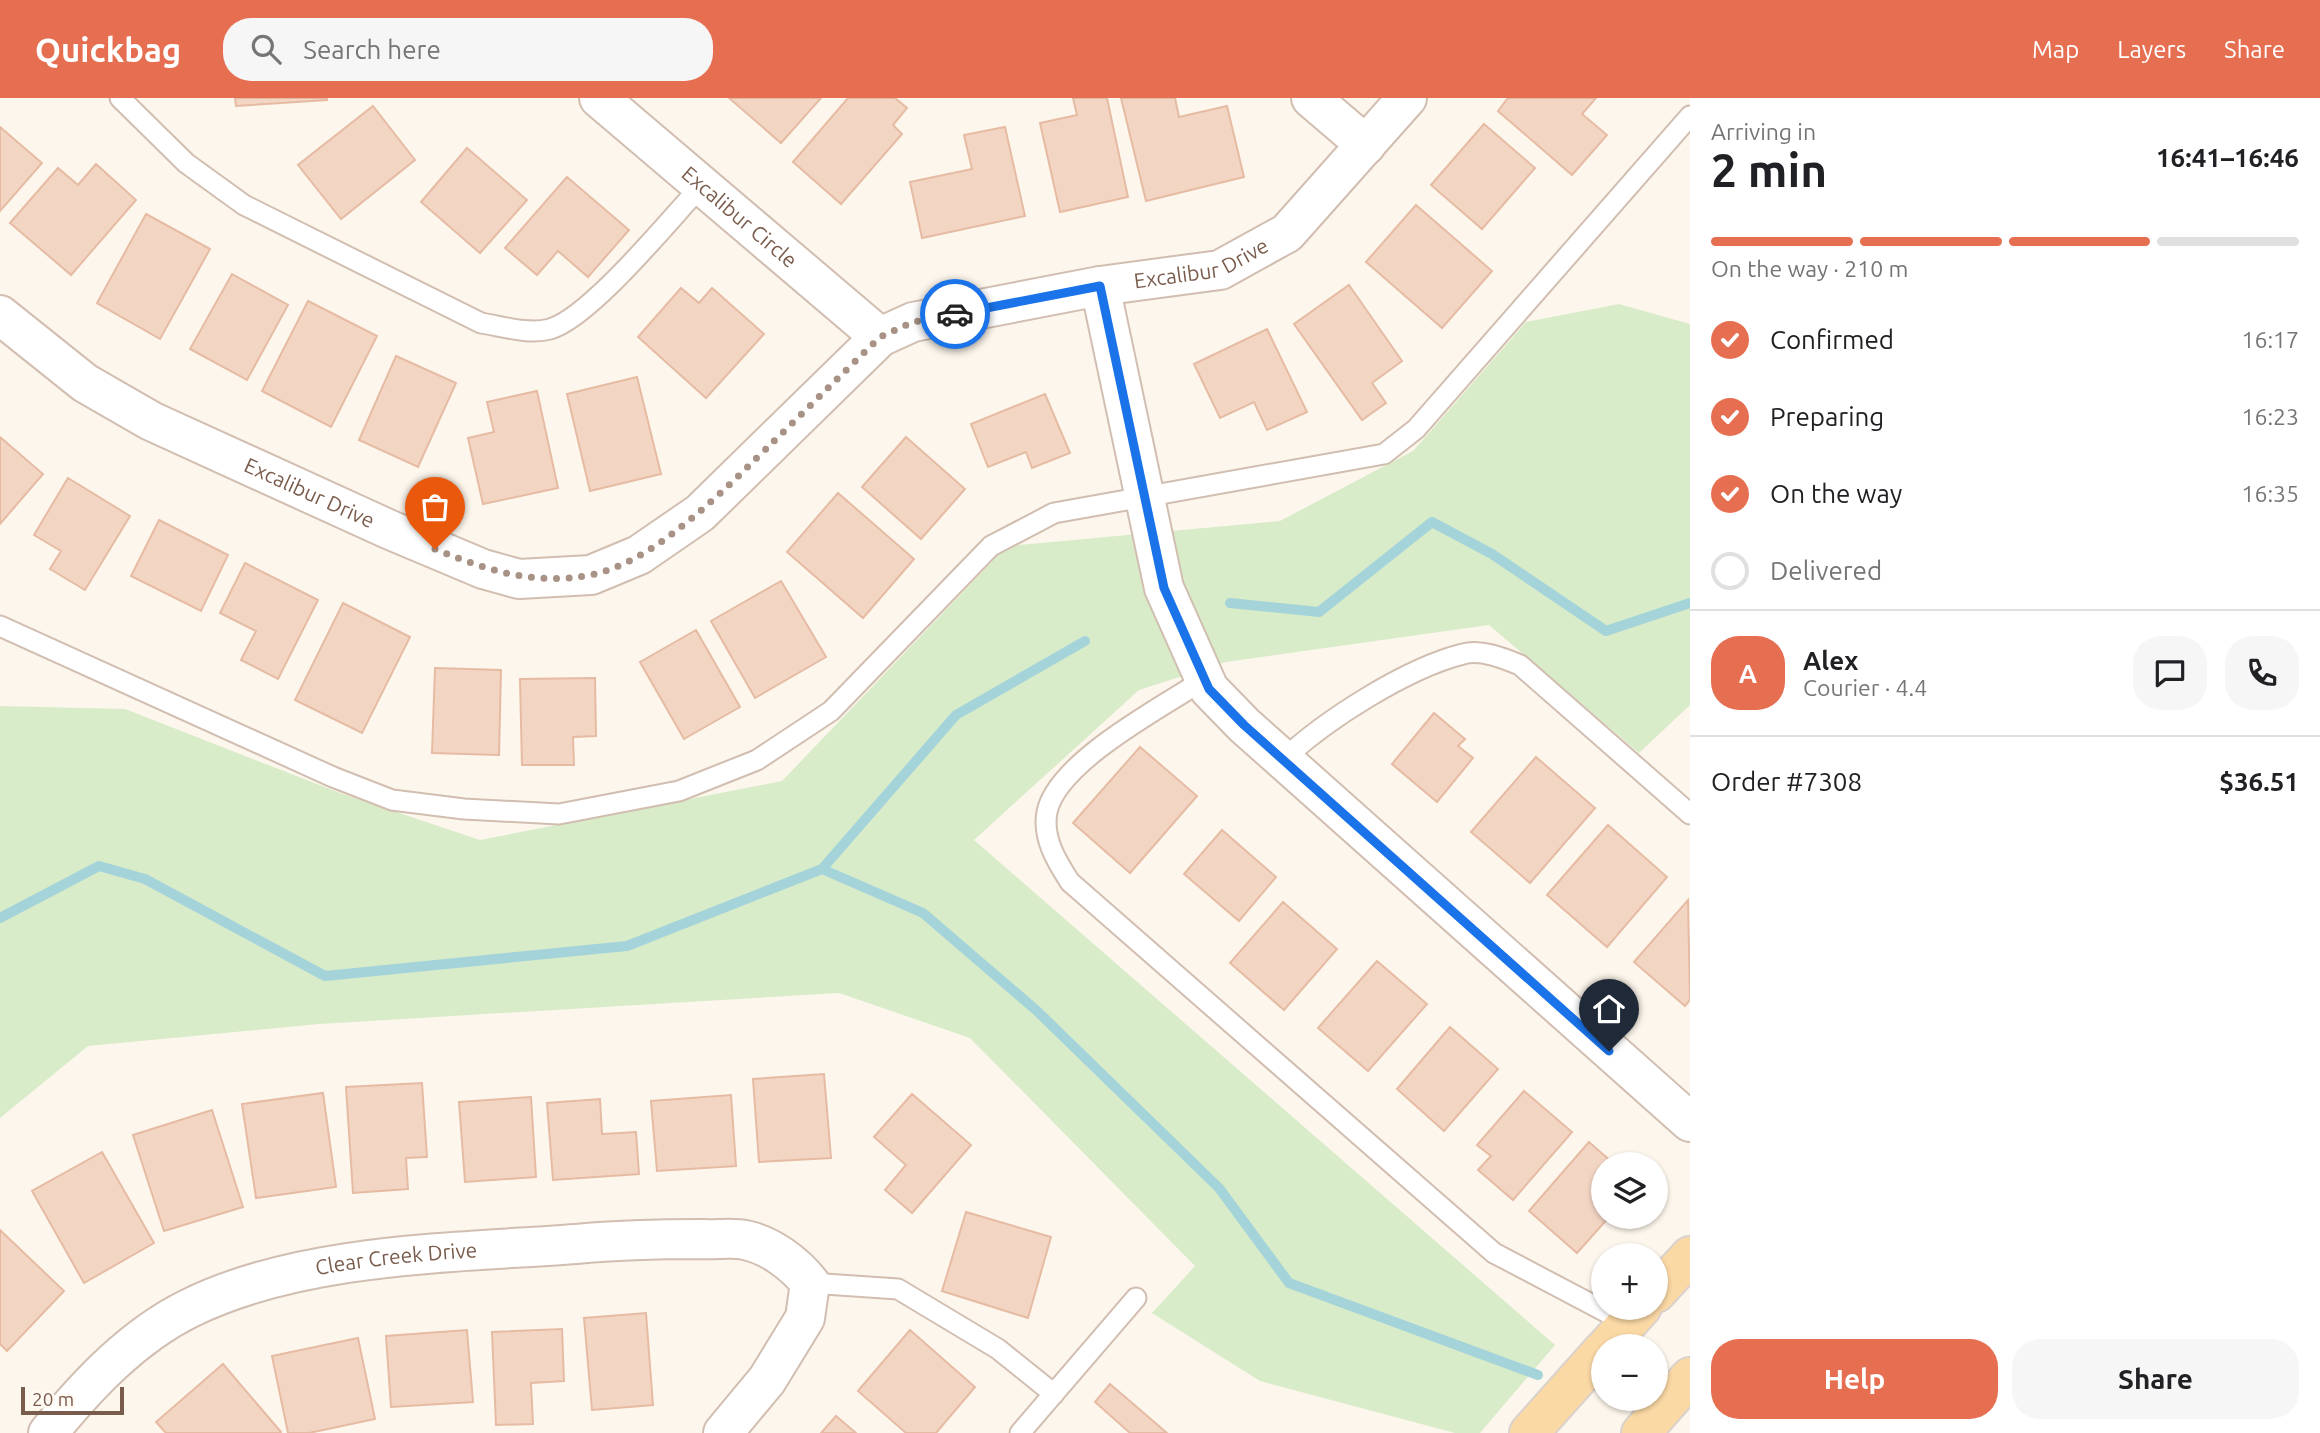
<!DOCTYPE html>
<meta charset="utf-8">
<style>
:root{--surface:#fff;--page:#f6f6f6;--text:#202124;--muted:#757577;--line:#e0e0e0;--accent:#e76f51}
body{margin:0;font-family:Ubuntu,sans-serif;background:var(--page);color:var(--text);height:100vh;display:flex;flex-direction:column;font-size:26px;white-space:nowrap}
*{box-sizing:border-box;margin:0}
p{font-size:23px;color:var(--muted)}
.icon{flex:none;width:38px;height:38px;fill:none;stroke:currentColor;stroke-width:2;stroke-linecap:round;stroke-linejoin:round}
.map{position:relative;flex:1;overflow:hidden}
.sheet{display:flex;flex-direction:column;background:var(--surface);width:630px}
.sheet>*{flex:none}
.controls{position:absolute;left:1591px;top:1054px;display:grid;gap:14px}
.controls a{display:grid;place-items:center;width:77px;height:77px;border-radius:50%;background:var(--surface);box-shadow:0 2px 5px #0004;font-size:35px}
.scale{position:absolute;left:21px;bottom:18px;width:103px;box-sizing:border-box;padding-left:7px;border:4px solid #7a5c4d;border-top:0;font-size:19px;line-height:24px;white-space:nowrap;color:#7a5c4d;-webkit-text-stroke:5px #fffaf3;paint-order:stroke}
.pin{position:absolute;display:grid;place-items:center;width:60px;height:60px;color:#fff;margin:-72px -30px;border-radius:50% 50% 50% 0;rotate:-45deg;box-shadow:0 0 7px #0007}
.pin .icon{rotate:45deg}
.courier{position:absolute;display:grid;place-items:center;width:70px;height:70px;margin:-35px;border:5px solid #1a73e8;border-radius:50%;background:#fff;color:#222;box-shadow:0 2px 9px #0007}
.headline em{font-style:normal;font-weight:700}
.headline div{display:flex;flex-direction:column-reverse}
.headline{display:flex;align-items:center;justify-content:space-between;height:119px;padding:0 21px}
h1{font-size:46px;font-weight:700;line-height:52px}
.bar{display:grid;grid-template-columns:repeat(4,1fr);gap:10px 7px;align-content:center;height:84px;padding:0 21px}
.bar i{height:9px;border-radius:5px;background:var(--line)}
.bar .selected{background:var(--accent)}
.bar p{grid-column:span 4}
.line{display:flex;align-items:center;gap:18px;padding:0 21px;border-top:2px solid var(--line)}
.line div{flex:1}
.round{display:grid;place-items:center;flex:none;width:74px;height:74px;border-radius:28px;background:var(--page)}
ol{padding:0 21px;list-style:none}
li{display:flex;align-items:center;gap:21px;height:77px}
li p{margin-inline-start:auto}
li .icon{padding:7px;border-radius:50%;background:var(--accent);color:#fff;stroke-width:4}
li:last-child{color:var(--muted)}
li i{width:38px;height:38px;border:4px solid var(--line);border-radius:50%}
.cta{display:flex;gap:14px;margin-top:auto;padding:14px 21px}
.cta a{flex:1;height:80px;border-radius:28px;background:var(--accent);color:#fff;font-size:28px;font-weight:700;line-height:80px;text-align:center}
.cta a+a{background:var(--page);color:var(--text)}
header{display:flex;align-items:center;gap:42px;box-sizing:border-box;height:98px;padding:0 35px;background:var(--accent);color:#fff}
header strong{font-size:33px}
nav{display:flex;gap:38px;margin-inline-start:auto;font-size:24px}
.search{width:490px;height:63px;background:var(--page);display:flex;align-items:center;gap:18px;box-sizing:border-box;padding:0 24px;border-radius:28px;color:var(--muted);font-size:26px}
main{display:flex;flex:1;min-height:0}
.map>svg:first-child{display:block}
.green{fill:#d8ecc9}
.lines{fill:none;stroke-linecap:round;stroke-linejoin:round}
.stream{stroke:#a5d3da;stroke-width:10}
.building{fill:#f3d5c3;stroke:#e6bba3;stroke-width:2}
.service-casing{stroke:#d1beb0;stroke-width:23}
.minor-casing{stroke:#d1beb0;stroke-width:42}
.primary-casing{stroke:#dad1cd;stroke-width:42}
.service{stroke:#fff;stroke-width:19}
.minor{stroke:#fff;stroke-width:38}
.primary{stroke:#fbd9a5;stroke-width:38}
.done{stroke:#a89285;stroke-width:7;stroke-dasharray:0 12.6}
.route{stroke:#1a73e8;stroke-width:9}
.labels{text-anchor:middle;stroke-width:6;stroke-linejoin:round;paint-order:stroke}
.street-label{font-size:21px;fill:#7a5c4d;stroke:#fffaf3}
</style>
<header>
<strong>Quickbag</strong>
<div class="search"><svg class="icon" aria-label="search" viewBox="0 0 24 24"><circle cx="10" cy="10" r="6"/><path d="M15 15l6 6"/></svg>Search here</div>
<nav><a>Map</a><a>Layers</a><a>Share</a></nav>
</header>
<main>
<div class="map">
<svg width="1690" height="1335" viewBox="0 0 1690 1335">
<rect width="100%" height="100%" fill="#fdf6ec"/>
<path class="green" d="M 1619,206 L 1690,226 L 1690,607 L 1639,655 L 1489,527 L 1226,564 L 1139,592 L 974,742 L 1555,1247 L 1480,1335 L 1455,1335 L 1260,1283 L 1152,1215 L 1195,1168 L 970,940 L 839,895 L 319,926 L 88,948 L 0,1020 L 0,608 L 125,611 L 340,695 L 480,742 L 782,683 L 1007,448 L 1280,423 L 1413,353 L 1526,224 Z"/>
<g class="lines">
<path class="stream" d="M 1230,505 L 1319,514 L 1432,424 L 1492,456 L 1606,533 L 1690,505
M 822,771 L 923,815 L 1036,912 L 1219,1090 L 1289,1185 L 1538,1277
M 0,820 L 99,768 L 145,781 L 325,878 L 627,848 L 822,771 L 956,617 L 1085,543"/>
</g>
<path class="building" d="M 235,0 L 327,0 L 327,2 L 236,8 Z
M 729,0 L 821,0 L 781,45 Z
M 848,0 L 895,0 L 907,10 L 893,27 L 902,36 L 841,106 L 793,64 Z
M 1073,0 L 1107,0 L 1128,99 L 1060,114 L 1040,25 L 1077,17 Z
M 1121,0 L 1175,0 L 1179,19 L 1227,8 L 1244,79 L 1146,103 Z
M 1508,0 L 1596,0 L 1582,16 L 1607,37 L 1572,77 L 1498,13 Z
M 373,8 L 415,62 L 341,121 L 298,67 Z
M 1484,26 L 1535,70 L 1482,131 L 1431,87 Z
M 0,29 L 42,65 L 0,113 Z
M 1005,29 L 1025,118 L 922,140 L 910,84 L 972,71 L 964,37 Z
M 467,50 L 527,102 L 480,155 L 421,104 Z
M 96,66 L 136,102 L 71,177 L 10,125 L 58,70 L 78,87 Z
M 567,79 L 629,132 L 588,179 L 558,153 L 537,177 L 505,150 Z
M 1416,107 L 1492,173 L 1442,230 L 1366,164 Z
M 146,116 L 210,151 L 160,241 L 97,205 Z
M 232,176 L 288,207 L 247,282 L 190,251 Z
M 1349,187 L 1402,263 L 1372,285 L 1386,305 L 1362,322 L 1294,226 Z
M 681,190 L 699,205 L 712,190 L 764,236 L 706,300 L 638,239 Z
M 308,203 L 377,238 L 331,329 L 262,293 Z
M 1267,231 L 1307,314 L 1267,332 L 1254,304 L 1220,320 L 1194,266 Z
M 396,258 L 456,285 L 418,369 L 359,342 Z
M 637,279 L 661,376 L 590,393 L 567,296 Z
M 537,293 L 558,390 L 483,406 L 468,340 L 494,334 L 487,304 Z
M 1045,296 L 1070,355 L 1032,370 L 1026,354 L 988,369 L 971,326 Z
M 0,339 L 43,376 L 0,426 Z
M 906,339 L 965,391 L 921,441 L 862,389 Z
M 68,380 L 130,418 L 85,492 L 50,471 L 61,453 L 34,437 Z
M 838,395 L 914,461 L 863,520 L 787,454 Z
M 159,422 L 228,457 L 201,513 L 131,478 Z
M 245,465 L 318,502 L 278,581 L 241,562 L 256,533 L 220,515 Z
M 781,483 L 826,559 L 755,600 L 711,523 Z
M 343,505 L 410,539 L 362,635 L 295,602 Z
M 696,532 L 740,609 L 684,641 L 640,564 Z
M 435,570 L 501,572 L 499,657 L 432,655 Z
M 595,580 L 596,638 L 573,639 L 574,667 L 522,667 L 520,581 Z
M 1434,615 L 1465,641 L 1458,648 L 1473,660 L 1437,704 L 1392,666 Z
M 1140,649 L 1197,698 L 1130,775 L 1073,725 Z
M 1536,659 L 1595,710 L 1530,785 L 1471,734 Z
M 1608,727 L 1667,779 L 1607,849 L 1547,797 Z
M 1222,732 L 1276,779 L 1239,823 L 1184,776 Z
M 1688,802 L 1690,902 L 1685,908 L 1634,864 Z
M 1283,804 L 1337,851 L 1284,912 L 1230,865 Z
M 1377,863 L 1427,906 L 1368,973 L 1318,930 Z
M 1450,929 L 1498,971 L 1444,1033 L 1397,991 Z
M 824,976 L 831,1060 L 759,1064 L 753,981 Z
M 422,985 L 427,1059 L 406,1060 L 408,1091 L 353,1095 L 346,989 Z
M 1524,993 L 1572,1034 L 1513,1102 L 1478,1072 L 1491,1058 L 1477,1047 Z
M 323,995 L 336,1089 L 256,1100 L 242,1006 Z
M 912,996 L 971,1047 L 912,1115 L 885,1092 L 906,1067 L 874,1039 Z
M 731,997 L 736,1068 L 657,1073 L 651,1003 Z
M 531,999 L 536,1079 L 465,1084 L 459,1004 Z
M 600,1001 L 602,1036 L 636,1034 L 639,1076 L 553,1082 L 547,1005 Z
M 212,1012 L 243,1109 L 164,1133 L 133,1037 Z
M 1589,1044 L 1614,1066 L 1603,1066 L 1603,1118 L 1610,1118 L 1577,1155 L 1529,1113 Z
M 102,1054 L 154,1145 L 84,1185 L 32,1093 Z
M 966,1114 L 1051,1139 L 1028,1220 L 942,1193 Z
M 0,1132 L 64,1193 L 7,1253 L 0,1246 Z
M 646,1215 L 653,1307 L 592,1312 L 584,1220 Z
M 562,1231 L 564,1283 L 531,1285 L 533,1326 L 496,1327 L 492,1234 Z
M 467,1232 L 473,1304 L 391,1309 L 386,1238 Z
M 910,1232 L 975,1289 L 936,1335 L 906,1335 L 858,1293 Z
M 358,1240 L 375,1321 L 309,1335 L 288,1335 L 272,1258 Z
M 223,1266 L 281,1334 L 280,1335 L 166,1335 L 156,1324 Z
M 1110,1286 L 1167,1335 L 1130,1335 L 1095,1304 Z
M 836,1318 L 856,1335 L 821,1335 Z"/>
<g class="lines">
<g class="service-casing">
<path id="service" d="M 120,0 L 186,65 L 244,107 L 481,225 C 501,228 529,237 550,231 C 590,220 671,120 702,87
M 0,528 L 333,679 L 392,702 L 464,711 L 559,716 L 679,693 L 757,662 L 831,613 L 991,448 L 1054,415 L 1384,356 L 1416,331 L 1690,18
M 1205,581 C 1162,609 1057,664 1047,714 C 1042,740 1057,764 1070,784 L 1494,1155 L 1627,1225
M 1283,662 C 1325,622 1407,570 1463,556 C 1481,551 1503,560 1520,567 L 1690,716
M 810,1185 L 898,1191 L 998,1251 L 1054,1296
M 1020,1335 L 1136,1200"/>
</g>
<g class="minor-casing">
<g id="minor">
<path id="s1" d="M 599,0 L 880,239"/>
<path d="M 1311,0 L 1366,47"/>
<path d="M 1100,188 L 1164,490 L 1209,591 L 1244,627 L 1690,1024"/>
<path id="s2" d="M 0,217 L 85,285 L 151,323 L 388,431 L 483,471 L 519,481 L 591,477 L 639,457 L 700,415 L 880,239 L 913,224 L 1100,188 L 1220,172 L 1287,135 L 1407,0"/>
<path id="s3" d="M 48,1335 C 88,1286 133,1238 190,1210 C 302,1155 453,1155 576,1146 C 618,1142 660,1141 703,1141 C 716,1142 733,1139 745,1142 C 770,1147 795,1166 810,1185 L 805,1220 L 767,1282 L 723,1335"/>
</g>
</g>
<g class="primary-casing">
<path id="primary" d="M 1656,1195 L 1690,1158
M 1607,1248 L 1642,1209
M 1529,1335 L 1603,1252
M 1641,1335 L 1690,1279"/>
</g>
<use href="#service" class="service"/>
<use href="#minor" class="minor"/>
<use href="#primary" class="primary"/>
</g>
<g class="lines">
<path class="done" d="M 435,451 C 486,472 534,488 590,477 C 655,465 727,389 773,344 C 809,309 844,274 880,239 L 913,224 L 955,216"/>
<path class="route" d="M 955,216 L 1100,188 L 1164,490 L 1209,591 L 1244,627 L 1609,953"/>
</g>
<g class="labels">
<g class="street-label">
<text dy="7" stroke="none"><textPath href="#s1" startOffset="184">Excalibur Circle</textPath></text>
<text dy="7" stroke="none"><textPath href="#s2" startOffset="1367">Excalibur Drive</textPath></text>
<text dy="7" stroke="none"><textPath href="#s2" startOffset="359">Excalibur Drive</textPath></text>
<text dy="7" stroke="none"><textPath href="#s3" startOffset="404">Clear Creek Drive</textPath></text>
</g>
</g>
</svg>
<div class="controls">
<a><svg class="icon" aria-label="layers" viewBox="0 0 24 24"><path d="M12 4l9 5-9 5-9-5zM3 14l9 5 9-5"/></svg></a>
<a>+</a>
<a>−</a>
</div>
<div class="scale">20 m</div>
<div class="pin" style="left:435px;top:451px;background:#ea580c"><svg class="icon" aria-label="bag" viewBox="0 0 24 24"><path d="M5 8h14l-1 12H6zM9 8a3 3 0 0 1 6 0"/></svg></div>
<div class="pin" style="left:1609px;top:953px;background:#1f2937"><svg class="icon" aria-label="home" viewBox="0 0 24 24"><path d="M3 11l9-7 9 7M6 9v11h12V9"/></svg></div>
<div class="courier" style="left:955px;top:216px"><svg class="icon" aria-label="car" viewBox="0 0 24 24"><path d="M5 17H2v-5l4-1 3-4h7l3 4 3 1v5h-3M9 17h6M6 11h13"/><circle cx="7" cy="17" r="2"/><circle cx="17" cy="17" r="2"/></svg></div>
</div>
<section class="sheet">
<div class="headline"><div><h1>2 min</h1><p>Arriving in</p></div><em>16:41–16:46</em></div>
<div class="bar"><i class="selected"></i><i class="selected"></i><i class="selected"></i><i></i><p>On the way · 210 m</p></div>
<ol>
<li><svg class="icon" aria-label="check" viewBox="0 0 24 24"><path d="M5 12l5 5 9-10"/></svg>Confirmed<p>16:17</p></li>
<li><svg class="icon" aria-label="check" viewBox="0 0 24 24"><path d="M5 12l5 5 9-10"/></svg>Preparing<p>16:23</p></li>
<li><svg class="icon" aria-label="check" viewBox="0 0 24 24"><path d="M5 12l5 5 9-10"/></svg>On the way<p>16:35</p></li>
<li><i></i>Delivered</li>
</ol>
<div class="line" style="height:126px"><b class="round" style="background:var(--accent);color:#fff">A</b><div><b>Alex</b><p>Courier · 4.4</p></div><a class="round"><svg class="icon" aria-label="chat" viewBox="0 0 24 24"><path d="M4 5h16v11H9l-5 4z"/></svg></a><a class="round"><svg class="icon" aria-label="phone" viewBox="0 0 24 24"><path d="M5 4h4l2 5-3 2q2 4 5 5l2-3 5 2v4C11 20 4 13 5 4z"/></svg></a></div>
<div class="line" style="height:91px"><div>Order #7308</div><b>$36.51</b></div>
<div class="cta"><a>Help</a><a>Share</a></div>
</section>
</main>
